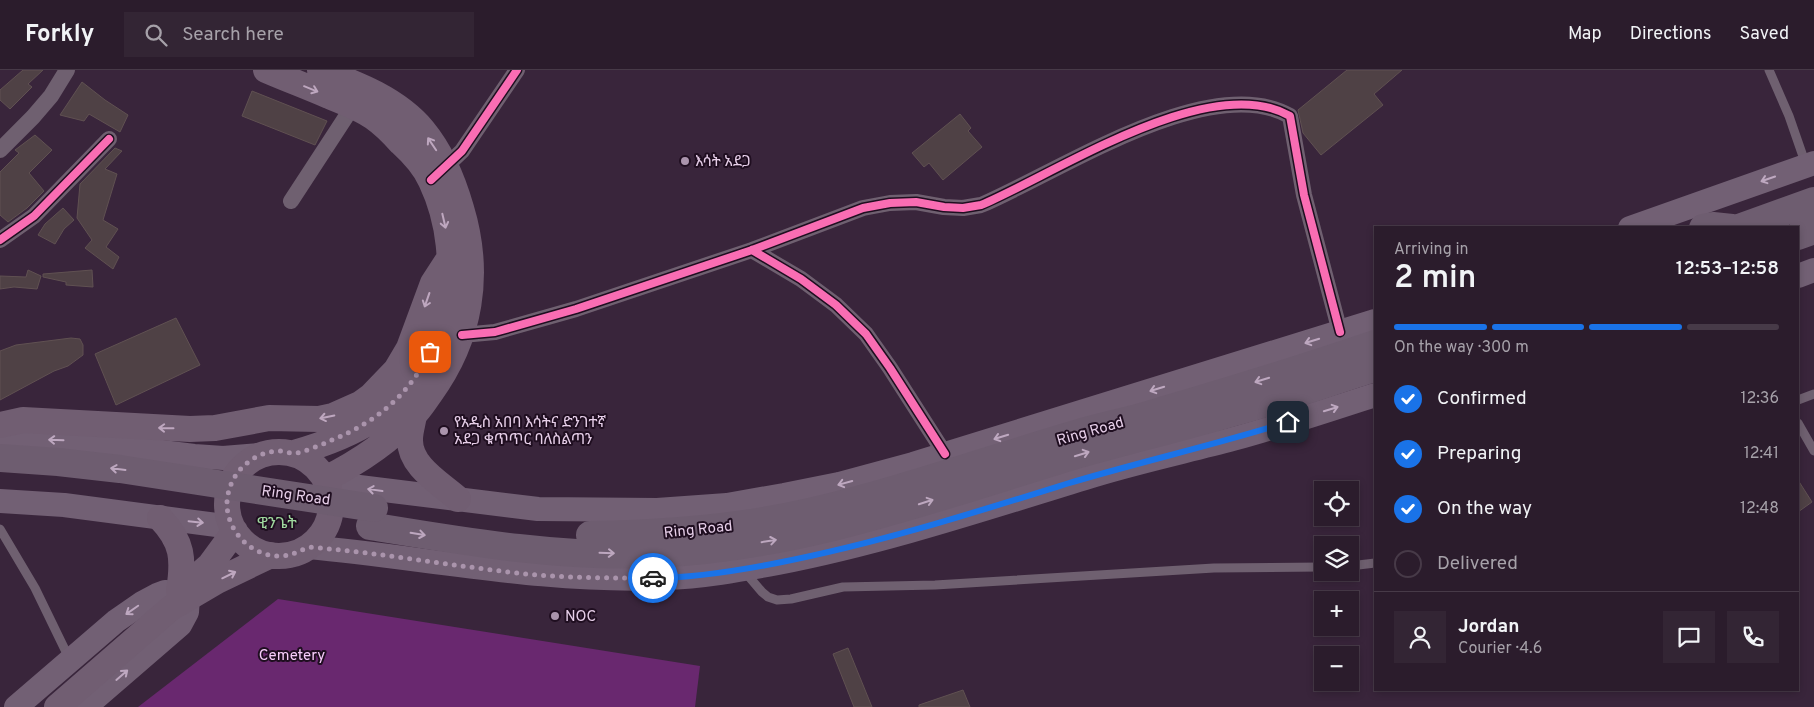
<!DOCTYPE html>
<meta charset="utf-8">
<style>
:root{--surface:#2b1c2c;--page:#332534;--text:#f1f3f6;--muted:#a6a1a9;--line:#473a48;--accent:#1a73e8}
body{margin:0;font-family:Overpass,"Noto Sans Ethiopic",sans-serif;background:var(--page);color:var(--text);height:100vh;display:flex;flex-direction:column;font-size:19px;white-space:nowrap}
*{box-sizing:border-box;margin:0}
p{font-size:16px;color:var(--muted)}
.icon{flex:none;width:28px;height:28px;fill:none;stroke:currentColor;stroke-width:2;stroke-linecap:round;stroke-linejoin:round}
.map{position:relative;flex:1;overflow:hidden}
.panel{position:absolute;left:1374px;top:156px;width:425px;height:465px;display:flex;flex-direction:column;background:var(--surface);border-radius:0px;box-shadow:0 2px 8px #0003,0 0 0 1px var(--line)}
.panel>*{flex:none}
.buttons{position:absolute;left:1314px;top:411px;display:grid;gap:10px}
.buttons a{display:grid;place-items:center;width:45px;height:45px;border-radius:0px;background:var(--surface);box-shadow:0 2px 8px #0003,0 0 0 1px var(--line);font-size:25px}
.pin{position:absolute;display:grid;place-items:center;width:42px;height:42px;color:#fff;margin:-21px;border-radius:10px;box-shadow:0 2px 8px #0006}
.courier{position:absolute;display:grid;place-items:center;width:50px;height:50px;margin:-25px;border:4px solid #1a73e8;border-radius:50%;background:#fff;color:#222;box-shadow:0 1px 6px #0007}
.summary em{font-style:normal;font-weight:600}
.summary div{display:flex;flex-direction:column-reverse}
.summary{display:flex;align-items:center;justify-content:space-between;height:85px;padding:0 20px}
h1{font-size:32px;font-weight:600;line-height:38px}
.bar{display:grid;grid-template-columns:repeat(4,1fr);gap:8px 5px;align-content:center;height:60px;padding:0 20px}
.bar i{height:6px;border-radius:4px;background:var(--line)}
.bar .active{background:var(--accent)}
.bar p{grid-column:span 4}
.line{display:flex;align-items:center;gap:12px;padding:0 20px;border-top:1px solid var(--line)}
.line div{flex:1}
.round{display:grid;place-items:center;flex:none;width:52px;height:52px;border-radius:0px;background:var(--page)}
ol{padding:0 20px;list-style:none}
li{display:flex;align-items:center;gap:15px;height:55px}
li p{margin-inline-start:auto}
li .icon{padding:5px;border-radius:50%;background:var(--accent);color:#fff;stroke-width:4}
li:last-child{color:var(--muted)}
li i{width:28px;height:28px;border:2px solid var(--line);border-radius:50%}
header{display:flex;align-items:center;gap:30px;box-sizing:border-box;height:70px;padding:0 25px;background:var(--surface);border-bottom:1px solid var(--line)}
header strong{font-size:24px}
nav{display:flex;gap:28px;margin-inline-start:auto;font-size:18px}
.search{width:350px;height:45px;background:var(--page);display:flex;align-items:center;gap:12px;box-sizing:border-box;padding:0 18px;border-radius:0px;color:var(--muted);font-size:19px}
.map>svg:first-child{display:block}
.green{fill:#69286f}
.building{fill:#4f4145;stroke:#605152}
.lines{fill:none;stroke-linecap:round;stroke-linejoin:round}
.service{stroke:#6f6070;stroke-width:9}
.minor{stroke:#6f6070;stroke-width:16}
.secondary{stroke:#726074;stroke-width:24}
.primary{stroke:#715e72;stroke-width:26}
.trunk{stroke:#6e5d70;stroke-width:28}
.trunk-bridge{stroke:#6e5d70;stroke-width:28}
.cycleway-casing{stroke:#1f0e20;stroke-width:11}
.cycleway{stroke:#f96db3;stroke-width:8}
.oneway{stroke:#bea7bf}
.oneway2{stroke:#bea8c0}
.oneway3{stroke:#bda7bf}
.done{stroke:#aa94ac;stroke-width:5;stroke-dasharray:0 9}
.route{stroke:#1a73e8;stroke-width:6}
.poi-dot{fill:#aa94ac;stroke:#1f0e20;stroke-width:2}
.labels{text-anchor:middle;stroke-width:4;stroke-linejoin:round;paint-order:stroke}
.poi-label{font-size:15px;fill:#e7cfe9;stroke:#1f0e20;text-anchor:start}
.street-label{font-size:15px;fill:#e7cfe9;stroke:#1f0e20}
.park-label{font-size:15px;fill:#f8cdfb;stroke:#1f0e20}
.neighbourhood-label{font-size:16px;fill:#9fd99e;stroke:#1f0e20}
</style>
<header>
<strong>Forkly</strong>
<div class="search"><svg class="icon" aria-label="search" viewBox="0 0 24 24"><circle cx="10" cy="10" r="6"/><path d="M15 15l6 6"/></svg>Search here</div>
<nav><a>Map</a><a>Directions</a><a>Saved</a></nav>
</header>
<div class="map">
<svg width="1814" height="637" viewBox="0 0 1814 637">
<rect width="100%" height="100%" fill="#39253b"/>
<path class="green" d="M 278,529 L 700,596 L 695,637 L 138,637 Z"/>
<path class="building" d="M 23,0 L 43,0 L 28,14 L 32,17 L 10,39 L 0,30 L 0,20 Z
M 1347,0 L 1402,0 L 1374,24 L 1383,35 L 1321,85 L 1303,63 L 1298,40 Z
M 82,12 L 105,30 L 128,45 L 120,62 L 89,44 L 84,51 L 60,45 Z
M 252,21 L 327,51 L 315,75 L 242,46 Z
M 960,44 L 971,58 L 968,61 L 982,77 L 943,110 L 929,93 L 924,97 L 912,83 Z
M 35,65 L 52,80 L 29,103 L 44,121 L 27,138 L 8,152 L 0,145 L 0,102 L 19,83 L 15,80 Z
M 115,78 L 122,81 L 105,99 L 117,104 L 103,150 L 118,159 L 106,177 L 119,187 L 113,199 L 85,178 L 92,170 L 77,148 L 80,114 Z
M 63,138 L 74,150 L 64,159 L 55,174 L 38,165 L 45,154 Z
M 28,200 L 41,206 L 37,219 L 14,217 L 0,219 L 0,206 L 26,207 Z
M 92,200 L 93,217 L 66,215 L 66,212 L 43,207 L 43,204 Z
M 176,248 L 200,295 L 116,335 L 95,284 Z
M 71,268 L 80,269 L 83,275 L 83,285 L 68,296 L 54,301 L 0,330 L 0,281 L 16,275 Z
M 1798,410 L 1812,432 L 1798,442 Z
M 848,578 L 872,637 L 854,637 L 833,584 Z
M 963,620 L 970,637 L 919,637 L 919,635 Z"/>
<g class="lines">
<path class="service" d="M 1769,0 L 1789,46 L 1806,95
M 1798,330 L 1814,324
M 1798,353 L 1814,381
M 0,459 L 35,518 L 69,588
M 1350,496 L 1375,493
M 745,502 L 762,522 L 768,527 L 777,530 L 791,529 L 843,517 L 935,515 L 1214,498 L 1322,497"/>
<path class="minor" d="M 0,80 L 33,47 L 51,26 L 67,0
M 440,102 L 462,81 L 517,0
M 291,131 L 353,36
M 0,170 L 34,146 L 109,69
M 752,180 L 801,209 L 836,235 L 866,264 L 890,298 L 945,384
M 462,265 L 495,262 L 576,239 L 752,180 L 863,138 L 890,133 L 916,132 L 944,137 L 963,138 L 981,135 C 1057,103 1210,0 1290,46 L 1304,125 L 1340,262"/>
<path class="secondary" d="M 1630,158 L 1814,93
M 1798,206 L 1814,200
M 0,368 L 65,370 L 194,386 L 223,388 L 258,385
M 327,413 L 538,439 L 657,440 L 727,435 L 784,425 L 839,414 L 913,394 L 1375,251
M 0,431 L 64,435 L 232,457
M 309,477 C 427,488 545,513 664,508 C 702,507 740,500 778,493 C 886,472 990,437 1095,405 C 1141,391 1188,381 1233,369 C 1281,356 1328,340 1375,325
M 16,637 L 116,551 L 142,533 L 157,525 L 165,522 L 176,523
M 85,637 L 180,555 L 187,542 L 188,527"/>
<path class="primary" d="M 266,0 C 287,9 308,17 329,26 C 344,32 360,38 373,47 C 383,54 393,64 401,73 C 412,83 425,98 431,111 C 469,191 449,298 374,349 C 350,365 322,375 294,383
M 320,0 C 357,14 397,29 423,60 C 442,83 453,110 461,138 C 481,204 471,268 430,324 C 425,331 420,339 414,345 C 390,371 357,393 325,409
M 414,345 C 413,353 410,361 410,369 C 409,396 440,413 458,429
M 0,355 L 23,350 L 190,359 L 215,358 L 269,348 L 319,349 L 333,346 L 360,334 L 371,326 L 396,300 L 409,278 L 433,213 L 448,190
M227 434a52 52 0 1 1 104 0a52 52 0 1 1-104 0Z
M 160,448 C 183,472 184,489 179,521
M 186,516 L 210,495 L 235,461
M 57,637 L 171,538 L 217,511 L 271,485"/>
<path class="trunk" d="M 1703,158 L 1713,156 L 1732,158
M 1739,158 L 1814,131
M 1798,166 L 1814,160
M 370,456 C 462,471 559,488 653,484 C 798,478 929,430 1066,388 C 1121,372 1176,359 1231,343 C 1280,330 1327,313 1375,298
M 590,465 C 662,464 734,459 805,443 C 897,422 987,390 1079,363 C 1106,355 1134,350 1161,341 C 1233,320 1304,298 1375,274"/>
<path class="trunk-bridge" d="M 0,388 L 58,392 L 120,399 L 374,438"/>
<g class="cycleway-casing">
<path id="cycleway" d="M 431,110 L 462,81 L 517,0
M 0,170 L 34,146 L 109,69
M 752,180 L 801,209 L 836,235 L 866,264 L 890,298 L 945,384
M 462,265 L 495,262 L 576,239 L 752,180 L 863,138 L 890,133 L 916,132 L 944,137 L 963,138 L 981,135 C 1057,103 1210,0 1290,46 L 1304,125 L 1340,262"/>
</g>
<use href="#cycleway" class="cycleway"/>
</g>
<defs><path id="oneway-shaft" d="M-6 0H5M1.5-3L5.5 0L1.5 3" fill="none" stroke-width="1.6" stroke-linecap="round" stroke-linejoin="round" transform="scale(1.25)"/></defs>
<g class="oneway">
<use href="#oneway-shaft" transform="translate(311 19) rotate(22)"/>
<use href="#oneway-shaft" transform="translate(432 74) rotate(-124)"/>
<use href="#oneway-shaft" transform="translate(444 151) rotate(77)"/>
<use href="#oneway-shaft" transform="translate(427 230) rotate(109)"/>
<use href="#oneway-shaft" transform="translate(327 347) rotate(168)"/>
<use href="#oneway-shaft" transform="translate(166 358) rotate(-179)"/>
<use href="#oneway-shaft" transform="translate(229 505) rotate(-26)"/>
</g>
<g class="oneway2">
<use href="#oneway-shaft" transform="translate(1768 109) rotate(161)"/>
<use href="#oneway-shaft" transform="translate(1312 271) rotate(163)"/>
<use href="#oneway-shaft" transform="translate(1157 319) rotate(163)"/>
<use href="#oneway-shaft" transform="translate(1331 339) rotate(-17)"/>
<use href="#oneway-shaft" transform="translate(1001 367) rotate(163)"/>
<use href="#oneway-shaft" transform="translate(56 370) rotate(-178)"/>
<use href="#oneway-shaft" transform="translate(845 413) rotate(165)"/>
<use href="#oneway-shaft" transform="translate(375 420) rotate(-172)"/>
<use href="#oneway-shaft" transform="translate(196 452) rotate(6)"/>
<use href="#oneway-shaft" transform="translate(132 540) rotate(145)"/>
<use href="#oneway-shaft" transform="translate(122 605) rotate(-41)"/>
</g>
<g class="oneway3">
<use href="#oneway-shaft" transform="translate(1262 310) rotate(163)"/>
<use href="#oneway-shaft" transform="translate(1082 384) rotate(-17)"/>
<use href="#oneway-shaft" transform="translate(118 399) rotate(-173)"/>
<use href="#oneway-shaft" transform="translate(926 432) rotate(-18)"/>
<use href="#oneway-shaft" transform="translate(418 464) rotate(9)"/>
<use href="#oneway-shaft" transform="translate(769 471) rotate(-9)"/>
<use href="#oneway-shaft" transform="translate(607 483) rotate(2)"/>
</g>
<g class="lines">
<path class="done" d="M 430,282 C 409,325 376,352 332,370 C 321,375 309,380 297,383 C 292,384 287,382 282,381 C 270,381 259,384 250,391 C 236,400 228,416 227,432 C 226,462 253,488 283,486 C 292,485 299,481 307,478 C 314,476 323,479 330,479 C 393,485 455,496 517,503 C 562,508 608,508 653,508"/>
<path class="route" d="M 653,508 C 694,508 736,501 777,493 C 875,474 970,444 1066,414 C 1139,392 1215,375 1288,352"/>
</g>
<g class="poi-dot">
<circle cx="685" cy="91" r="5"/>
<circle cx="444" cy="361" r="5"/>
<circle cx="555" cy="546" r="5"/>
</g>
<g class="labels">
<g class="poi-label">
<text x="695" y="96">እሳት አደጋ</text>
<text x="454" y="357">የአዲስ አበባ እሳትና ድንገተኛ<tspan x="454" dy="17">አደጋ ቁጥጥር ባለስልጣን</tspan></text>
<text x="565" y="551">NOC</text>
</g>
<g class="street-label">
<text transform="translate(1090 361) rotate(-16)" y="5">Ring Road</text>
<text transform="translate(296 425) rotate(8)" y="5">Ring Road</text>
<text transform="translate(698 459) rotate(-6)" y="5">Ring Road</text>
</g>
<g class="park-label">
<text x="292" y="590">Cemetery</text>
</g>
<g class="neighbourhood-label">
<text x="277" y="458">ዊንጌት</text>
</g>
</g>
</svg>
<div class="buttons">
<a><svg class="icon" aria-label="locate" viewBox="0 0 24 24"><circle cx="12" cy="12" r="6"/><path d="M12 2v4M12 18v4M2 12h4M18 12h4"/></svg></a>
<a><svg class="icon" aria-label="layers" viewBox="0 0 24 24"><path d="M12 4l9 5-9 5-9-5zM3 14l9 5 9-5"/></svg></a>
<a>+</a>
<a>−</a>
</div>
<div class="pin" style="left:430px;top:282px;background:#ea580c"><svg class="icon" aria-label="bag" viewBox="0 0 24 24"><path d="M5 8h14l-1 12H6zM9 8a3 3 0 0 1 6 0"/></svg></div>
<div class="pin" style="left:1288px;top:352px;background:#1f2937"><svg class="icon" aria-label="home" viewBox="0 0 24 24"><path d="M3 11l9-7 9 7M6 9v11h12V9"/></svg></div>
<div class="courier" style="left:653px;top:508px"><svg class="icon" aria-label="car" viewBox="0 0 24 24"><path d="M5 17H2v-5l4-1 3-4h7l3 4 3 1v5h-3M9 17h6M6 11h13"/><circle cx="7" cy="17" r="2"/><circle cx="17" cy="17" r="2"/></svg></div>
<section class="panel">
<div class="summary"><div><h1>2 min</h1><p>Arriving in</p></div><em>12:53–12:58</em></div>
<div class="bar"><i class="active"></i><i class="active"></i><i class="active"></i><i></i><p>On the way · 300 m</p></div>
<ol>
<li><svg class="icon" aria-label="check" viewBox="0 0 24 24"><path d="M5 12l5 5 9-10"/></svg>Confirmed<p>12:36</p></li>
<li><svg class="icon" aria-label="check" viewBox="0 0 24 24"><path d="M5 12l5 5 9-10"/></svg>Preparing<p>12:41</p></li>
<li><svg class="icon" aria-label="check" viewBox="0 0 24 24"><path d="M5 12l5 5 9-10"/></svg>On the way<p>12:48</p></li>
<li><i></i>Delivered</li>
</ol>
<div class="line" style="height:90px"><a class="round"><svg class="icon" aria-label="person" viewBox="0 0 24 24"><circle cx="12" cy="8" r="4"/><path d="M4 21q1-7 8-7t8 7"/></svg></a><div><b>Jordan</b><p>Courier · 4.6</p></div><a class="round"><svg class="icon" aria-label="chat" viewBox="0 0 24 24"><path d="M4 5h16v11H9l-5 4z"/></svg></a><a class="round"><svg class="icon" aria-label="phone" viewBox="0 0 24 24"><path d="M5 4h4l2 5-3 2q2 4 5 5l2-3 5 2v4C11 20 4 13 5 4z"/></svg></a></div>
</section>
</div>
